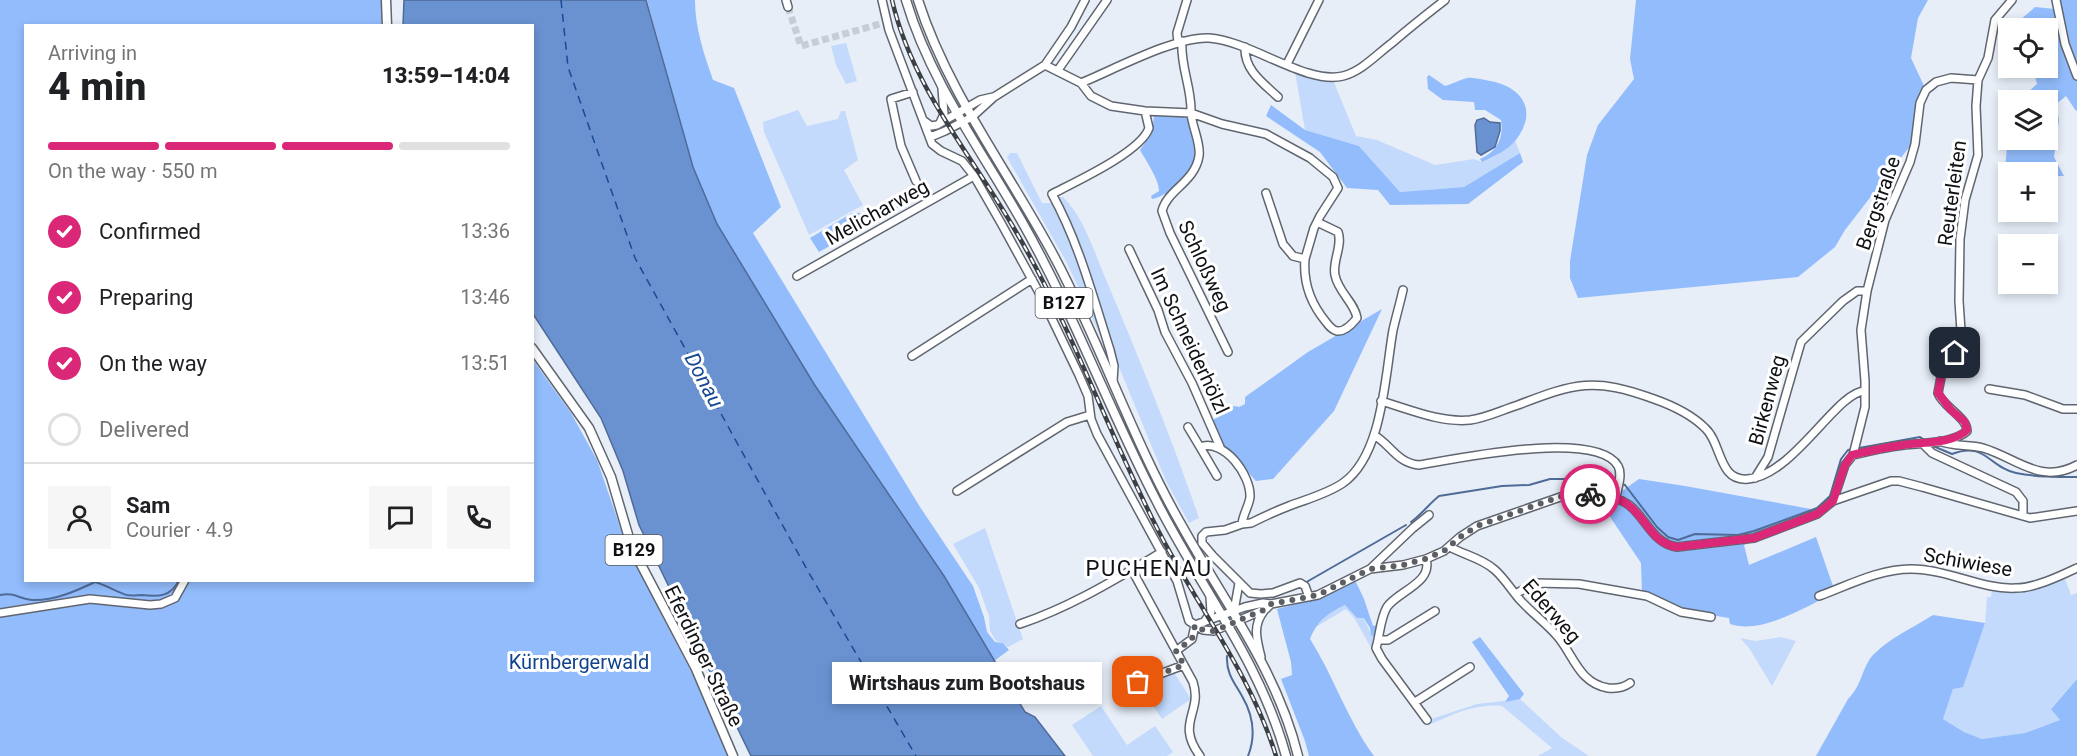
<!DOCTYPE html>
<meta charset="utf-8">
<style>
:root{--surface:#fff;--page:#f6f6f6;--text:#202124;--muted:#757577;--line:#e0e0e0;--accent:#db2777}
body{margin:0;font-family:Roboto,sans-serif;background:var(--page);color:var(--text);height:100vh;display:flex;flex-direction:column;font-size:22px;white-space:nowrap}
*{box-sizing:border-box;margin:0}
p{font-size:20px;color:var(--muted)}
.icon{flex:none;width:33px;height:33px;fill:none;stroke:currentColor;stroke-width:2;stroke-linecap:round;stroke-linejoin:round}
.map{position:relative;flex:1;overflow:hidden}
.drawer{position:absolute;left:24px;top:24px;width:510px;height:558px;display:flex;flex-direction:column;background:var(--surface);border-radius:0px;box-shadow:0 3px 9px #0003}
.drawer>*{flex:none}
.fabs{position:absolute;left:1998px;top:18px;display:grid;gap:12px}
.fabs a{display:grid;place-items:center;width:60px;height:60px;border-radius:0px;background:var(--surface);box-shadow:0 3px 9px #0003;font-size:30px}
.pin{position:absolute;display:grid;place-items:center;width:51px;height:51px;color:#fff;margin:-26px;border-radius:12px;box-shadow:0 3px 9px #0006}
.courier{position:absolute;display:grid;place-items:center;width:60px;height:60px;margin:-30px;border:4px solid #db2777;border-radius:50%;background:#fff;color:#222;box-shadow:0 2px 8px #0007}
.bubble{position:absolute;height:42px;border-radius:0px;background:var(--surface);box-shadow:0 3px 9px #0003;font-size:20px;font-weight:800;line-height:42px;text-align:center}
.headline em{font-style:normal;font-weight:800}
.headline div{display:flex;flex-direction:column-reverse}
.headline{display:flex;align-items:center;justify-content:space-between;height:102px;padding:0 24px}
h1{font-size:39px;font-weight:800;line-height:45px}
.bar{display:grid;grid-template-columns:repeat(4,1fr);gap:9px 6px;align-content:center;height:72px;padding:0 24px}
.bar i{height:8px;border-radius:4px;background:var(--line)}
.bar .active{background:var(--accent)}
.bar p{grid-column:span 4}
.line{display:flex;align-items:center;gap:15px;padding:0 24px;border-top:2px solid var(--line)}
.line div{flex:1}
.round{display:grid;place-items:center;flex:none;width:63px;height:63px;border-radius:0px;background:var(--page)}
ol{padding:0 24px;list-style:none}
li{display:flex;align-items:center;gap:18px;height:66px}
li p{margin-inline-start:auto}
li .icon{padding:6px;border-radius:50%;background:var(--accent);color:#fff;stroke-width:4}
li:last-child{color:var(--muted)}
li i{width:33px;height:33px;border:3px solid var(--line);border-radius:50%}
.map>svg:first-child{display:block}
.green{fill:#c3dafc}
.forest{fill:#92bcfc}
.water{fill:#6a92d0;stroke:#4f6b98;stroke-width:1.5}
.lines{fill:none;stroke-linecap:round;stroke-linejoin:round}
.stream{stroke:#4f6b98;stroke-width:2}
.ferry{stroke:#194a95;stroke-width:1.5;stroke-dasharray:8 6;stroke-linecap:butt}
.minor-tunnel{stroke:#c7cdd6;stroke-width:7;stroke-dasharray:7 3.5;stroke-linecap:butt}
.minor-casing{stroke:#60666f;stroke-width:10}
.major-casing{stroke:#60666f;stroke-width:11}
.minor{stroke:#fff;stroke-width:7}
.major{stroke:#fff;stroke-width:8}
.rail-casing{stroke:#3c3f44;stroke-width:4.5}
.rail{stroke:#fff;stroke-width:2;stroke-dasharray:7;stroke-linecap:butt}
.done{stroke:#5b5e64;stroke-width:6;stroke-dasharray:0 10.8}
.route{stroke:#db2777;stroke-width:8}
.labels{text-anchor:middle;stroke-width:6;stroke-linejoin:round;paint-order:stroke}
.shield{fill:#fff;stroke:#57585b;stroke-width:1.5}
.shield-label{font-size:18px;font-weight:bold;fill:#0f1115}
.street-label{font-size:20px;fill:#0f1115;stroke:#fff}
.park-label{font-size:20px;fill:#11438c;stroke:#fff}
.water-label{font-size:21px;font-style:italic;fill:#194a95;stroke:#fff}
.quarter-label{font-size:22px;letter-spacing:1.5px;fill:#0f1115;stroke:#fff}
</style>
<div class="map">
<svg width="2077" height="756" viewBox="0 0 2077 756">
<rect width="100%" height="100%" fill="#e7eef8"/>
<path class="green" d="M 846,43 L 857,81 L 846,84 L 836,65 L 831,46 Z
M 1295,72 L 1318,80 L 1333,80 L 1356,136 L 1377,140 L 1435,165 L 1474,159 L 1482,162 L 1497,155 L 1515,141 L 1520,153 L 1464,187 L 1400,192 L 1359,146 L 1305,130 Z
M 798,110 L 807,126 L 838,119 L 841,111 L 845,111 L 858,160 L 844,170 L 863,205 L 809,235 L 764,132 L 763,122 Z
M 1010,153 L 1017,153 L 1042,203 L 1051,203 L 1056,197 L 1063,197 C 1085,219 1095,254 1107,282 C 1140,360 1172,439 1199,518 L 1189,523 L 1166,481 L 1112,350 L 1105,346 L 1067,263 L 1007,157 Z
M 985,528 L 1023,639 L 1008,647 L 1003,643 L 996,641 L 990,631 L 989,616 L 979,588 L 953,544 Z
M 2064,576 L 2071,595 L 2077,593 L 2077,679 L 2051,708 L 2060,720 L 2025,733 L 1982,739 L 1964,732 L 1943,719 L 1953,689 L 1985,623 L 1987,597 L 1991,597 L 1992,589 L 2014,592 Z
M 1345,605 L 1357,618 L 1364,618 L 1370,632 L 1377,638 L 1374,647 L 1375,655 L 1355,619 L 1346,609 L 1314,628 L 1331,611 Z
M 1781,637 L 1796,641 L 1772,686 L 1749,648 L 1740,638 L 1755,641 Z
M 1173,671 L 1191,699 L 1162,719 L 1143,691 Z
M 1520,699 L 1561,737 L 1589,756 L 1538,756 L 1552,748 L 1502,706 C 1477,703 1453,714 1431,724 L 1428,720 L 1477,704 Z
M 1101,706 L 1127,745 L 1155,726 L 1173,752 L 1167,756 L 1093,756 L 1072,725 Z"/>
<path class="forest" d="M 0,0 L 382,0 L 382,25 L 26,26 L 26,580 L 532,580 L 533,360 L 571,413 L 597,460 L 625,541 L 659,610 L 699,687 L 728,756 L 0,756 Z
M 647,0 L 695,0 C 695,28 704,54 713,80 L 734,88 L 781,207 L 753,233 L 920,507 L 973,586 L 984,617 L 987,632 L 995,642 L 1003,643 L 1009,650 L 994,661 L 944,576 L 814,384 L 717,224 L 693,167 Z
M 1636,0 L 1928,0 L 1918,18 L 1911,58 L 1926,90 L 1923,95 L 1917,137 L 1845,230 L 1835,247 L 1798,277 L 1578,298 L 1570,278 L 1570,261 L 1587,155 L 1598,125 L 1634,79 L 1630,59 Z
M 2056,0 L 2077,0 L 2077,110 L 2076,111 L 2066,96 L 2056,104 L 2059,120 L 2054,157 L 2064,176 L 2048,176 L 2048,172 L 2008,172 L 2008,174 L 2005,168 L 2008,137 L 2008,140 L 2048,140 L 2048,100 L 2019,100 L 2037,84 L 2033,68 L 2048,68 L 2048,28 L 2021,28 L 2019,21 L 2035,7 L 2055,9 Z
M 1429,75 L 1445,86 C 1452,84 1460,80 1467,78 C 1474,77 1483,80 1490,81 C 1523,87 1538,111 1516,140 C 1508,150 1493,157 1482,162 L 1480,159 C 1497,152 1504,138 1501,120 L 1485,110 L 1475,110 L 1474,102 L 1443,100 L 1428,89 L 1427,77 Z
M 1271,105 L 1305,130 L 1359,146 L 1400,192 L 1464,187 L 1520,153 L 1523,162 L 1468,204 L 1390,205 L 1378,190 L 1347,188 L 1320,152 L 1266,116 Z
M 1176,115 L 1188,116 C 1191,128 1197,142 1196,154 C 1194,173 1170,196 1152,199 L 1151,196 L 1159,191 C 1159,179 1146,161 1140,150 L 1152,133 L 1154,116 Z
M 922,182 L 928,191 L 819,252 L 810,238 L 852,213 L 868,213 Z
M 1382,309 L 1334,411 L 1273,479 L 1256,481 L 1225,447 L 1213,420 L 1234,406 L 1239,407 L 1245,404 L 1245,397 L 1308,352 Z
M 1639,479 L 1685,486 L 1811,509 L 1808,521 L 1744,545 L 1749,565 L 1816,537 L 1835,592 C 1808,606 1761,635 1730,624 L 1729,618 L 1681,610 L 1653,595 L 1642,592 L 1641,563 L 1602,505 Z
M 1355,580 L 1364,599 L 1373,626 L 1380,624 L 1377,638 L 1371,635 L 1370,628 L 1364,618 L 1357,618 L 1345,605 C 1329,612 1316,622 1310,639 C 1334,677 1347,719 1374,756 L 1309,756 L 1305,741 L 1281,679 L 1292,675 L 1291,662 L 1277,609 L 1316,599 Z
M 1933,615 L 1985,623 L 1963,687 L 1953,689 L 1943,719 L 1964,732 L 1982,739 L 2025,733 L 2060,720 L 2051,709 L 2077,679 L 2077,756 L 1816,756 L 1848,699 C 1862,686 1862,666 1874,654 C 1890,638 1914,627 1933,615 Z
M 1480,637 L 1524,694 L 1520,699 L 1505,702 L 1509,696 L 1472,642 Z"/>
<path class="water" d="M 404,0 L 646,0 L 693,167 L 717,224 L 814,384 L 944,576 L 1025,712 L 1035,717 L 1065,756 L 751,756 L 639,525 L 623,471 L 601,418 L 533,314 L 532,26 L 403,25 Z
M 1484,118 L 1490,122 L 1500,123 L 1500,131 L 1495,147 L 1481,155 L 1477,152 L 1475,125 L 1477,120 Z"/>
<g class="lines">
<path class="stream" d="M 1933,446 L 1952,454 C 1986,441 1988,467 2016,473 C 2036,477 2056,477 2077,477
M 1411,522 C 1422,514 1429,504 1439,496 L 1502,486 L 1529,485 L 1550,479 L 1607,479 L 1625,485 L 1657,527 L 1668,537 L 1678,540 L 1695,534 L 1738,535 L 1754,531 L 1817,508 L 1830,496 L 1841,459 L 1848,450 L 1920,437 L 1926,441
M 1303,584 L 1406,525
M 0,595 C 15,592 19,599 32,600 C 54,601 76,591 95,582 C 106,585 119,593 127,595 C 132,596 137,595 142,595 C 158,597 171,597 179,580
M 1227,656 C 1226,673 1234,682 1242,696 C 1253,715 1256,736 1248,756"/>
<path class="ferry" d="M 561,0 L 568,67 L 635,258 L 809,573 L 916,756"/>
<path class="minor-tunnel" d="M 788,7 L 801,46 L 880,24"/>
<g class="minor-casing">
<path id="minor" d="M 786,0 L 788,7
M 882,0 L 889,30 L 932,144 L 941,151 L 962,161 L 974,176 L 1001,223 L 1041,296 L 1079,375 L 1088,396 L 1091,419 L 1097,434 L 1177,581 L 1189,621 L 1203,630 L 1214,631 L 1266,609 L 1271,604
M 2056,0 L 2065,44 L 2077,76
M 1182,41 C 1180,66 1192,88 1191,113 L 1222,124 L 1266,134 L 1310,158 L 1333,177 L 1338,188 L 1320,216 L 1314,228 L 1305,259 L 1293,256 L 1283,244 L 1266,193
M 1178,42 L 1177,33 L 1187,0
M 1245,47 C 1244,70 1263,83 1278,97
M 1287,64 L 1319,0
M 1045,65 L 1081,83 L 1091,96 L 1111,106 L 1145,111 L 1191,113 C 1192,127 1201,143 1199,156 C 1195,182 1167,190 1162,211 L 1170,233 L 1228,352
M 1058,70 L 1107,0
M 1081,83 C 1113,70 1176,36 1209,38 C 1251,41 1306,85 1343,76 C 1362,71 1377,54 1392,43 C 1409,28 1427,14 1445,0
M 913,92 L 891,99 L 901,146 L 916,181
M 923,120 L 931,126 L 937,125 L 980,100 L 993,97
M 940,123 L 944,114 L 942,88
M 929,135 L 933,136 L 945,131 L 972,117 L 994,97 L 1045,65 L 1071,27 L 1085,0
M 1129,249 L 1158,310 L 1165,332 L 1192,383 L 1220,447
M 1305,259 C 1303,283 1311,304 1326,322 C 1329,326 1332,330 1337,331 C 1345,332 1353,323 1357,318 C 1355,303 1338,292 1335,275 C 1332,261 1343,246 1338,232 L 1317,222
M 797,276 L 974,176
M 912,356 L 1032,279
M 1113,381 L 1114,366 L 1110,350 C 1093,297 1079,243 1052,194 C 1075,182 1141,152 1149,128 L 1145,111
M 1989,389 L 2025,395 L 2063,409 L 2077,409
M 1381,401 C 1409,409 1440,423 1470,420 C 1486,418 1502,410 1518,405 C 1575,383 1594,377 1654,399 C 1671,405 1692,415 1705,428 C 1722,443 1718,482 1748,479 C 1794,475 1837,391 1865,391
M 1188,427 L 1200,447 C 1224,438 1251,475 1250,497 C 1249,506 1243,514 1242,524
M 1374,435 C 1391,445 1397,463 1419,465 C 1455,459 1596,429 1618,466 C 1623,475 1617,489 1616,498
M 1940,441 C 1953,447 1969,444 1983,448 C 2017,458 2040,485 2077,465
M 1922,443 L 1932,453 L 2016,492 L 2023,501 L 2023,516
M 1200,447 L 1217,476
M 1853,455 C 1869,451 1887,447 1904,445 C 1922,443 1953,444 1967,431 C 1967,417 1943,407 1938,393 L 1941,377 L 1955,353 L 1961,331 L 1959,301 L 1960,239 L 1965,200 L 1978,155 L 1976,106 L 1978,80
M 1755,478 L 1768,457 L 1801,342 L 1843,301 L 1857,291 L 1867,291
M 957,491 L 1067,422 L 1090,415
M 1833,501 L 1845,465 L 1853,455 L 1865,407 L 1865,381 L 1861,330 L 1867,291 L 1885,220 L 1910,162 L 1915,144 L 1920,103 L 1926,90 L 1936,82 L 1951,78 L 1978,80 L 1988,58 L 1995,20 L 2012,0
M 1450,547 C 1464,555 1482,558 1495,570 C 1505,579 1512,591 1521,601 C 1533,614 1547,624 1558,637 C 1574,656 1579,683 1608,688 C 1616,689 1623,688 1630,683
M 1426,559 C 1433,583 1398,591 1387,607 C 1380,619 1380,635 1376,648 L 1382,659 L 1427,720
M 1370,569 L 1413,528 L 1429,515
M 1132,570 L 1193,682 C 1203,713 1175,722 1200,756
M 1515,594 L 1536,583 L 1579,584 L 1647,596 L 1681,612 L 1711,617
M 1819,596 C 1849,585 1879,569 1911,569 C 1948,569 1982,590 2016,588 C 2035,588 2060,576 2077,568
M 1309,597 L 1305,586 L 1300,583 L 1273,593 L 1261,594 L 1250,593 L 1213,556 L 1202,543 L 1202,536 L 1206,532 L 1225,530 L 1242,524 L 1251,523 C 1263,517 1276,511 1289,506 C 1307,499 1327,494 1343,483 C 1383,455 1385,375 1393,330 C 1396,317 1400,303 1403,290
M 1234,611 L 1239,583
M 0,613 L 90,599 L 150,605 L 161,604 L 175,598 L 185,580
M 1204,622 L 1211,612 L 1210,597
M 1020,624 C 1071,607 1116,579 1162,552
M 1195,625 L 1245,607 L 1263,603 L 1271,604 L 1318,595 L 1370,569 L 1403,565 L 1426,559 L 1444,551 L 1460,537 L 1477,526 L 1569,494 C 1589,493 1612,493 1629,505 C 1646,518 1653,544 1677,547 L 1754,538 L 1817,514 L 1833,501 L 1891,481 L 1899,481 L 1922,487 L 2030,518 L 2077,511
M 1379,640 L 1388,640 L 1435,611
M 1176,651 L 1192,639 L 1195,625
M 1261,657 C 1257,640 1252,626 1264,611
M 1138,682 L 1184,665
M 1415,702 L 1470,667"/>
</g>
<g class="major-casing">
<path id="major" d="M 386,0 L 387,26
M 906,0 C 930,81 980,148 1021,220 C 1073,311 1109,410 1157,502 C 1201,589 1260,661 1286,756
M 918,0 C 948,94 1010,173 1056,260 C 1102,347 1133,441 1182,526 C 1224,602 1277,670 1298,756
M 532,348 L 589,428 L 611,477 L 629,538 L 636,555 L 696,669 L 733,756"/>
</g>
<use href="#minor" class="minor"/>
<use href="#major" class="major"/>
<g class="rail-casing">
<path id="rail" d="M 892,0 C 912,87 971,154 1015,230 C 1072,327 1108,433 1159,532 C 1198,608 1251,674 1276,756"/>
</g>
<use href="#rail" class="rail"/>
</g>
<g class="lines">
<path class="done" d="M 1138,682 L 1184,665 L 1176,651 L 1192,639 L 1195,625 L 1203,630 L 1214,631 L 1266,609 L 1271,604 L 1318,595 L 1370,569 L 1403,565 L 1425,559 L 1444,551 L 1460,537 L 1477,526 L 1559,497 L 1569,494 L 1590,494"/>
<path class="route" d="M 1590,494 C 1604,495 1616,496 1627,504 C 1646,517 1652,544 1677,547 L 1754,538 L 1817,514 L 1833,501 L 1845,465 L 1852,455 C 1869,451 1887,447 1903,445 C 1922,442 1953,444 1967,430 L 1965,422 L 1951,410 L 1938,393 L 1941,377 L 1955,353"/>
</g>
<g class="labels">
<g class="shield">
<rect x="1035.5" y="288" width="57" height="30" rx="4.5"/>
<rect x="605.5" y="535" width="57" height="30" rx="4.5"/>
</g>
<g class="shield-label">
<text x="1064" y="309">B127</text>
<text x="634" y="556">B129</text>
</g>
<g class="street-label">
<text transform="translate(1952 193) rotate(-82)" y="7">Reuterleiten</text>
<text transform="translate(1878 203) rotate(-71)" y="7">Bergstraße</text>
<text transform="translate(877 212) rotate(-29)" y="7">Melicharweg</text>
<text transform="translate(1205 266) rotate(65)" y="7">Schloßweg</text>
<text transform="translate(1190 341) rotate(65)" y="7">Im Schneiderhölzl</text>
<text transform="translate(1767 400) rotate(-75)" y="7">Birkenweg</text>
<text transform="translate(1968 562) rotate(10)" y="7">Schiwiese</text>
<text transform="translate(1552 611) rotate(49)" y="7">Ederweg</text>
<text transform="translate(704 656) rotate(64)" y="7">Eferdinger Straße</text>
</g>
<g class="park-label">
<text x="579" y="669">Kürnbergerwald</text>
</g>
<g class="water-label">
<text transform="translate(704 380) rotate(62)" y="7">Donau</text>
</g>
<g class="quarter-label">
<text x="1149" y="576">PUCHENAU</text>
</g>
</g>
</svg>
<div class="fabs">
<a><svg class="icon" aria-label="locate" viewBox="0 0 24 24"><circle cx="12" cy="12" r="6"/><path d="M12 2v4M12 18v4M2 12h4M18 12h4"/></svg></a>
<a><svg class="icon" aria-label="layers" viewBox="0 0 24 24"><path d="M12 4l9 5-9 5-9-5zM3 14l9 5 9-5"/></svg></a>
<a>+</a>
<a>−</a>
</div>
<div class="pin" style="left:1138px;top:682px;background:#ea580c"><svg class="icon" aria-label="bag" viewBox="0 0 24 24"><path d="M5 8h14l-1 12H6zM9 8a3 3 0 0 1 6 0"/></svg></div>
<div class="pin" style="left:1955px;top:353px;background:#1f2937"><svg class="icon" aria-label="home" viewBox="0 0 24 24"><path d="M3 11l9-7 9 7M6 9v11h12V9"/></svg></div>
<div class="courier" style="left:1590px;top:494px"><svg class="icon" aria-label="bike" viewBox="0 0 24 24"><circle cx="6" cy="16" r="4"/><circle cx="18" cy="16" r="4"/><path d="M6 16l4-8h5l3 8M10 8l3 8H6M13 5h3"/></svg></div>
<div class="bubble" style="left:832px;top:662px;width:270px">Wirtshaus zum Bootshaus</div>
<section class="drawer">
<div class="headline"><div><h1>4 min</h1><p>Arriving in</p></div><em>13:59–14:04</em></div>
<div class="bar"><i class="active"></i><i class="active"></i><i class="active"></i><i></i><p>On the way · 550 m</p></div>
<ol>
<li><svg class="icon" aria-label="check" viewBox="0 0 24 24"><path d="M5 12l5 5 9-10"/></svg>Confirmed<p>13:36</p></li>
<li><svg class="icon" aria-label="check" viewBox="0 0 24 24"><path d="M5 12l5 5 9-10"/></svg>Preparing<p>13:46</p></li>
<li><svg class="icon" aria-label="check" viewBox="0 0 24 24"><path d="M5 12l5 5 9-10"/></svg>On the way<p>13:51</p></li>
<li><i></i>Delivered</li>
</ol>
<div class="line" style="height:108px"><a class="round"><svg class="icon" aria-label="person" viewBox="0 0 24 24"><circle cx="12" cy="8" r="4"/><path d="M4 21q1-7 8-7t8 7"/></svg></a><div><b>Sam</b><p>Courier · 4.9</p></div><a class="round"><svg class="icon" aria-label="chat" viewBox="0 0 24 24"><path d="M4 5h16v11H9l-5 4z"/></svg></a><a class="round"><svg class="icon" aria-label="phone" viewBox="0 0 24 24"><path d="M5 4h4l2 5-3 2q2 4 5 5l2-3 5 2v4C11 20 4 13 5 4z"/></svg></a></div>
</section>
</div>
